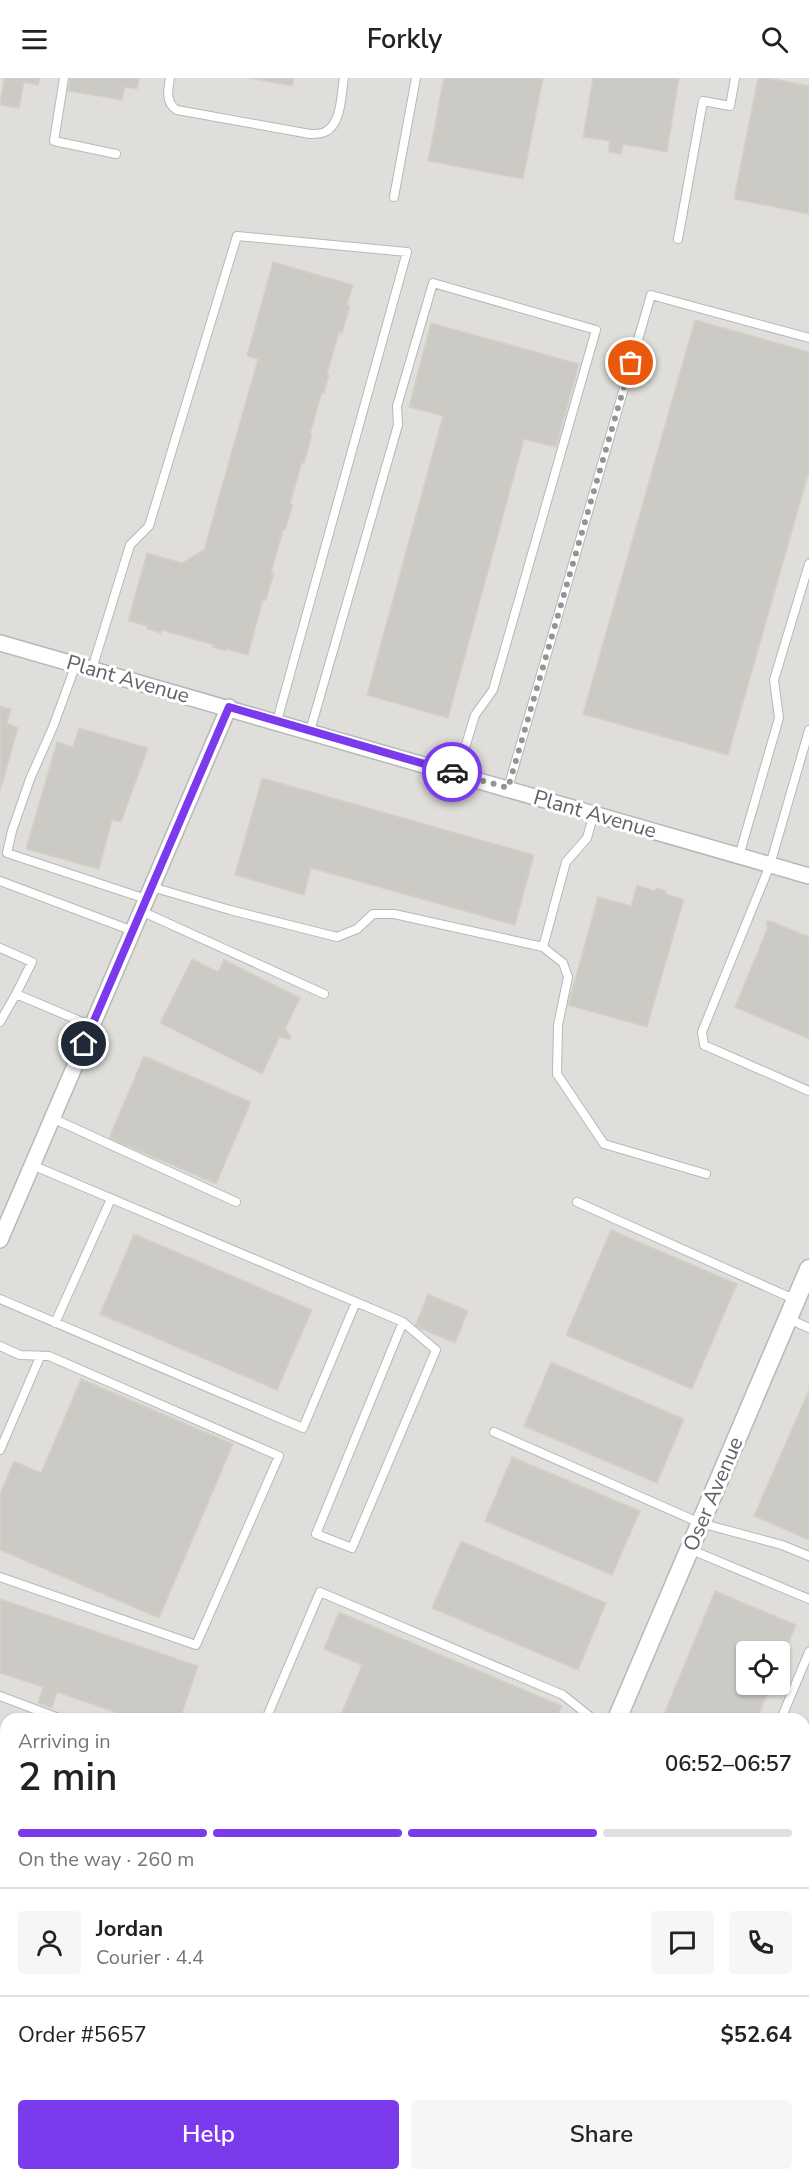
<!DOCTYPE html>
<meta charset="utf-8">
<style>
:root{--surface:#fff;--page:#f6f6f6;--text:#222;--muted:#767676;--line:#e0e0e0;--accent:#7c3aed}
body{margin:0;font-family:"Nunito Sans",sans-serif;background:var(--page);color:var(--text);height:100vh;display:flex;flex-direction:column;font-size:22px;white-space:nowrap}
*{box-sizing:border-box;margin:0}
p{font-size:20px;color:var(--muted)}
.icon{flex:none;width:33px;height:33px;fill:none;stroke:currentColor;stroke-width:2;stroke-linecap:round;stroke-linejoin:round}
.map{position:relative;flex:1;overflow:hidden}
.details{position:absolute;left:0px;top:1635px;width:810px;height:468px;display:flex;flex-direction:column;background:var(--surface);border-radius:18px 18px 0 0;box-shadow:0 2px 4px #0004}
.details>*{flex:none}
.buttons{position:absolute;left:736px;top:1563px;display:grid;gap:12px}
.buttons a{display:grid;place-items:center;width:54px;height:54px;border-radius:6px;background:var(--surface);box-shadow:0 2px 4px #0004;font-size:30px}
.pin{position:absolute;display:grid;place-items:center;width:51px;height:51px;color:#fff;margin:-26px;border:3px solid #fff;border-radius:50%;box-shadow:0 2px 6px #0007}
.courier{position:absolute;display:grid;place-items:center;width:60px;height:60px;margin:-30px;border:4px solid #7c3aed;border-radius:50%;background:#fff;color:#222;box-shadow:0 2px 8px #0007}
.summary em{font-style:normal;font-weight:600}
.summary div{display:flex;flex-direction:column-reverse}
.summary{display:flex;align-items:center;justify-content:space-between;height:102px;padding:0 18px}
h1{font-size:39px;font-weight:600;line-height:45px}
.bar{display:grid;grid-template-columns:repeat(4,1fr);gap:9px 6px;align-content:center;height:72px;padding:0 18px}
.bar i{height:8px;border-radius:4px;background:var(--line)}
.bar .selected{background:var(--accent)}
.bar p{grid-column:span 4}
.line{display:flex;align-items:center;gap:15px;padding:0 18px;border-top:2px solid var(--line)}
.line div{flex:1}
.round{display:grid;place-items:center;flex:none;width:63px;height:63px;border-radius:6px;background:var(--page)}
.button{display:flex;gap:12px;margin-top:auto;padding:12px 18px}
.button a{flex:1;height:69px;border-radius:6px;background:var(--accent);color:#fff;font-size:24px;font-weight:600;line-height:69px;text-align:center}
.button a+a{background:var(--page);color:var(--text)}
header{display:flex;justify-content:space-between;align-items:center;height:78px;padding:0 18px;background:var(--surface);font-size:27px;font-weight:600}
.map>svg:first-child{display:block}
.industrial{fill:#e0deda;fill-rule:evenodd}
.water{fill:#aadaff}
.building{fill:#cccac5;stroke:#d6d1c6;stroke-width:1.5}
.lines{fill:none;stroke-linecap:round;stroke-linejoin:round}
.service-casing{stroke:#b5b8bc;stroke-width:10}
.minor-casing{stroke:#b5b8bc;stroke-width:18}
.tertiary-casing{stroke:#b5b8bc;stroke-width:21}
.service{stroke:#fff;stroke-width:8}
.minor{stroke:#fff;stroke-width:15}
.tertiary{stroke:#fff;stroke-width:18}
.done{stroke:#929495;stroke-width:6;stroke-dasharray:0 10.8}
.route{stroke:#7c3aed;stroke-width:8}
.labels{text-anchor:middle;stroke-width:6;stroke-linejoin:round;paint-order:stroke}
.street-label{font-size:21px;fill:#5f6368;stroke:#fff}
</style>
<header><svg class="icon" aria-label="menu" viewBox="0 0 24 24"><path d="M4 6h16M4 12h16M4 18h16"/></svg>Forkly<svg class="icon" aria-label="search" viewBox="0 0 24 24"><circle cx="10" cy="10" r="6"/><path d="M15 15l6 6"/></svg></header>
<div class="map">
<svg width="809" height="2103" viewBox="0 0 809 2103">
<rect width="100%" height="100%" fill="#f1efe8"/>
<path class="industrial" d="M 0,0 L 809,0 L 809,2103 L 0,2103 ZM 747,1574 L 780,1574 L 780,1606 L 747,1606 ZM 6,1641 L 804,1641 L 804,2097 L 6,2097 Z"/>
<path class="water" d="M 809,1801 L 809,1895 L 804,1886 L 804,1812 Z"/>
<path class="building" d="M 4,0 L 40,0 L 38,7 L 24,4 L 19,30 L 0,27 Z
M 70,0 L 139,0 L 137,11 L 125,9 L 122,22 L 68,13 Z
M 248,0 L 294,0 L 292,8 Z
M 444,0 L 543,0 L 523,101 L 428,83 Z
M 593,0 L 679,0 L 667,74 L 623,66 L 621,76 L 608,74 L 610,63 L 583,59 Z
M 758,0 L 769,0 L 809,8 L 809,136 L 734,121 Z
M 273,184 L 353,207 L 347,227 L 350,228 L 342,255 L 339,254 L 327,296 L 329,297 L 324,315 L 322,314 L 310,356 L 312,357 L 304,385 L 302,384 L 290,426 L 293,426 L 285,452 L 283,452 L 271,495 L 274,495 L 266,522 L 263,521 L 248,577 L 227,571 L 226,573 L 213,569 L 214,567 L 162,552 L 161,555 L 147,551 L 148,548 L 128,543 L 147,475 L 182,485 L 204,472 L 258,281 L 247,278 Z
M 695,242 L 809,274 L 809,393 L 728,677 L 583,636 Z
M 431,245 L 579,286 L 556,369 L 524,361 L 448,640 L 367,617 L 443,338 L 409,329 Z
M 0,628 L 11,631 L 7,645 L 18,650 L 0,713 Z
M 79,650 L 148,670 L 121,744 L 112,742 L 99,791 L 26,771 L 57,664 L 73,669 Z
M 262,700 L 534,777 L 515,847 L 311,790 L 304,817 L 235,797 Z
M 637,807 L 655,813 L 656,810 L 666,813 L 665,816 L 684,821 L 647,949 L 568,927 L 598,819 L 631,828 Z
M 768,842 L 809,859 L 809,961 L 735,929 L 768,849 L 766,848 Z
M 192,881 L 218,894 L 224,882 L 300,920 L 285,951 L 291,958 L 289,962 L 280,958 L 262,996 L 160,945 Z
M 144,978 L 251,1024 L 216,1106 L 109,1060 Z
M 611,1152 L 737,1206 L 692,1311 L 566,1257 Z
M 134,1156 L 312,1232 L 277,1312 L 100,1236 Z
M 428,1216 L 468,1233 L 455,1265 L 415,1248 Z
M 551,1284 L 684,1341 L 657,1405 L 524,1348 Z
M 81,1301 L 233,1366 L 159,1540 L 0,1472 L 0,1416 L 14,1383 L 41,1395 Z
M 809,1312 L 809,1462 L 754,1438 Z
M 512,1379 L 640,1433 L 612,1497 L 485,1443 Z
M 461,1463 L 606,1525 L 578,1592 L 432,1530 Z
M 715,1513 L 796,1547 L 780,1585 L 780,1574 L 747,1574 L 747,1606 L 771,1606 L 757,1641 L 662,1641 Z
M 0,1521 L 198,1588 L 180,1641 L 135,1641 L 57,1614 L 52,1630 L 38,1625 L 43,1609 L 0,1595 Z
M 339,1534 L 562,1628 L 556,1641 L 339,1641 L 362,1587 L 324,1571 Z
M 0,1684 L 6,1686 L 6,1730 L 0,1749 Z
M 120,2097 L 176,2097 L 190,2103 L 118,2103 Z
M 249,2097 L 361,2097 L 358,2103 L 264,2103 Z
M 566,2097 L 670,2097 L 668,2103 L 564,2103 Z"/>
<g class="lines">
<g class="service-casing">
<path id="service" d="M 64,0 L 54,63 L 116,76
M 170,0 C 168,12 165,25 177,32 L 310,56 C 315,56 321,56 325,54 C 342,46 341,16 344,0
M 394,119 L 416,0
M 678,161 L 703,23 L 730,28 L 735,0
M 76,586 L 53,649 L 30,701 L 12,753 L 7,775 L 146,821
M 92,591 L 130,467 L 149,448 L 237,158 L 407,174 L 277,643
M 809,652 L 770,787 L 702,954 L 704,967 L 809,1013
M 310,653 L 398,347 L 397,328 L 433,205 L 596,252 L 493,612 L 475,637 L 457,696
M 508,710 L 651,217 L 809,260
M 739,778 L 779,640 L 774,602 L 809,486
M 0,803 L 133,853
M 152,809 L 230,832 L 337,859 L 357,851 L 373,836 L 394,836 L 543,869 L 566,784 L 587,760 L 594,735
M 141,833 L 324,916
M 543,869 L 563,885 L 568,899 L 558,947 L 557,996 L 604,1066 L 706,1096
M 0,870 L 32,884 L 16,916 L 92,948
M 0,944 L 16,916
M 52,1040 L 236,1124
M 32,1087 L 403,1244 L 436,1272 L 352,1470 L 316,1456 L 403,1244
M 577,1124 L 796,1222
M 0,1221 L 303,1350 L 356,1224
M 789,1241 L 809,1250
M 55,1245 L 111,1121
M 0,1268 L 20,1277 L 49,1278 L 279,1378 L 196,1567 L 0,1499
M 494,1354 L 700,1445 L 782,1467 L 809,1478
M 0,1372 L 40,1279
M 689,1471 L 809,1521
M 0,1618 L 61,1641
M 266,1641 L 320,1514 L 563,1617 L 593,1641
M 781,1641 L 809,1574
M 0,1661 L 6,1664
M 0,1799 L 6,1801
M 0,1917 L 6,1899
M 0,1947 L 6,1949
M 0,2001 L 6,2003
M 487,2097 L 500,2103
M 97,2103 L 99,2097
M 519,2103 L 522,2097
M 733,2103 L 736,2097"/>
</g>
<g class="minor-casing">
<path id="minor" d="M 0,565 L 809,798
M 0,1162 L 229,629"/>
</g>
<g class="tertiary-casing">
<path id="tertiary" d="M 617,1641 L 809,1191
M 419,2103 L 422,2097"/>
</g>
<use href="#service" class="service"/>
<use href="#minor" class="minor"/>
<use href="#tertiary" class="tertiary"/>
</g>
<g class="lines">
<path class="done" d="M 452,694 L 508,710 L 631,285"/>
<path class="route" d="M 84,966 L 229,629 L 452,694"/>
</g>
<g class="labels">
<g class="street-label">
<text transform="translate(128 601) rotate(16)" y="7">Plant Avenue</text>
<text transform="translate(595 736) rotate(16)" y="7">Plant Avenue</text>
<text transform="translate(713 1416) rotate(-67)" y="7">Oser Avenue</text>
</g>
</g>
</svg>
<div class="buttons">
<a><svg class="icon" aria-label="locate" viewBox="0 0 24 24"><circle cx="12" cy="12" r="6"/><path d="M12 2v4M12 18v4M2 12h4M18 12h4"/></svg></a>
</div>
<div class="pin" style="left:631px;top:285px;background:#ea580c"><svg class="icon" aria-label="bag" viewBox="0 0 24 24"><path d="M5 8h14l-1 12H6zM9 8a3 3 0 0 1 6 0"/></svg></div>
<div class="pin" style="left:84px;top:966px;background:#1f2937"><svg class="icon" aria-label="home" viewBox="0 0 24 24"><path d="M3 11l9-7 9 7M6 9v11h12V9"/></svg></div>
<div class="courier" style="left:452px;top:694px"><svg class="icon" aria-label="car" viewBox="0 0 24 24"><path d="M5 17H2v-5l4-1 3-4h7l3 4 3 1v5h-3M9 17h6M6 11h13"/><circle cx="7" cy="17" r="2"/><circle cx="17" cy="17" r="2"/></svg></div>
<section class="details">
<div class="summary"><div><h1>2 min</h1><p>Arriving in</p></div><em>06:52–06:57</em></div>
<div class="bar"><i class="selected"></i><i class="selected"></i><i class="selected"></i><i></i><p>On the way · 260 m</p></div>
<div class="line" style="height:108px"><a class="round"><svg class="icon" aria-label="person" viewBox="0 0 24 24"><circle cx="12" cy="8" r="4"/><path d="M4 21q1-7 8-7t8 7"/></svg></a><div><b>Jordan</b><p>Courier · 4.4</p></div><a class="round"><svg class="icon" aria-label="chat" viewBox="0 0 24 24"><path d="M4 5h16v11H9l-5 4z"/></svg></a><a class="round"><svg class="icon" aria-label="phone" viewBox="0 0 24 24"><path d="M5 4h4l2 5-3 2q2 4 5 5l2-3 5 2v4C11 20 4 13 5 4z"/></svg></a></div>
<div class="line" style="height:78px"><div>Order #5657</div><b>$52.64</b></div>
<div class="button"><a>Help</a><a>Share</a></div>
</section>
</div>
